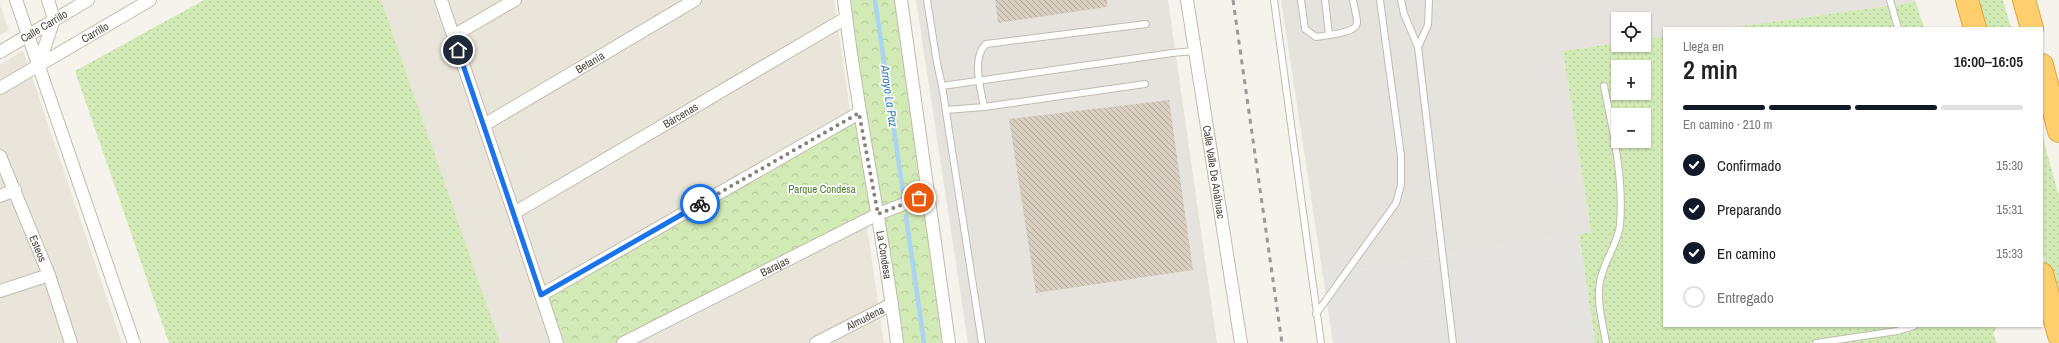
<!DOCTYPE html>
<html lang="es">
<meta charset="utf-8">
<style>
:root{--surface:#fff;--page:#f2f2f2;--text:#222;--muted:#767676;--line:#e0e0e0;--accent:#111827}
body{margin:0;font-family:"Archivo Narrow",sans-serif;background:var(--page);color:var(--text);height:100vh;display:flex;flex-direction:column;font-size:15px;white-space:nowrap}
*{box-sizing:border-box;margin:0}
p{font-size:13px;color:var(--muted)}
.icon{flex:none;width:22px;height:22px;fill:none;stroke:currentColor;stroke-width:2;stroke-linecap:round;stroke-linejoin:round}
.map{position:relative;flex:1;overflow:hidden}
.side{position:absolute;left:1663px;top:27px;width:380px;height:300px;display:flex;flex-direction:column;background:var(--surface);border-radius:0px;box-shadow:0 1px 3px #0004}
.side>*{flex:none}
.buttons{position:absolute;left:1611px;top:12px;display:grid;gap:8px}
.buttons a{display:grid;place-items:center;width:40px;height:40px;border-radius:0px;background:var(--surface);box-shadow:0 1px 3px #0004;font-size:20px}
.pin{position:absolute;display:grid;place-items:center;width:34px;height:34px;color:#fff;margin:-17px;border:2px solid #fff;border-radius:50%;box-shadow:0 1px 4px #0007}
.courier{position:absolute;display:grid;place-items:center;width:40px;height:40px;margin:-20px;border:3px solid #1a73e8;border-radius:50%;background:#fff;color:#222;box-shadow:0 1px 5px #0007}
.head em{font-style:normal;font-weight:600}
.head div{display:flex;flex-direction:column-reverse}
.head{display:flex;align-items:center;justify-content:space-between;height:68px;padding:0 20px}
h1{font-size:26px;font-weight:600;line-height:30px}
.bar{display:grid;grid-template-columns:repeat(4,1fr);gap:6px 4px;align-content:center;height:48px;padding:0 20px}
.bar i{height:5px;border-radius:3px;background:var(--line)}
.bar .current{background:var(--accent)}
.bar p{grid-column:span 4}
ol{padding:0 20px;list-style:none}
li{display:flex;align-items:center;gap:12px;height:44px}
li p{margin-inline-start:auto}
li .icon{padding:4px;border-radius:50%;background:var(--accent);color:#fff;stroke-width:4}
li:last-child{color:var(--muted)}
li i{width:22px;height:22px;border:2px solid var(--line);border-radius:50%}
.map>svg:first-child{display:block}
.residential{fill:#eae5da}
.industrial{fill:#e6e2dd}
.grass{fill:url(#grass-dots);fill-rule:evenodd}
.park{fill:url(#park-crowns)}
.parking{fill:#e5e3e0}
.lines{fill:none;stroke-linecap:round;stroke-linejoin:round}
.stream{stroke:#a9d4f2;stroke-width:4.5}
.building{fill:url(#building-back-hatch)}
.service-casing{stroke:#c2bbae;stroke-width:8}
.minor-casing{stroke:#c2bbae;stroke-width:14}
.motorway-casing{stroke:#e0a43c;stroke-width:24}
.service{stroke:#fff;stroke-width:6}
.minor{stroke:#fff;stroke-width:12}
.motorway{stroke:#ffcf6e;stroke-width:22}
.rail{stroke:#9a9a9a;stroke-width:3;stroke-dasharray:5 5;stroke-linecap:butt}
.done{stroke:#878178;stroke-width:4;stroke-dasharray:0 7.2}
.route{stroke:#1a73e8;stroke-width:5}
.labels{text-anchor:middle;stroke-width:3.5;stroke-linejoin:round;paint-order:stroke}
.street-label{font-size:11px;fill:#4b4439;stroke:#fff}
.park-label{font-size:11px;fill:#4a7f2a;stroke:#fff}
.water-label{font-size:12px;font-style:italic;fill:#2e7ab2;stroke:#fff}
</style>
<div class="map">
<svg width="2059" height="343" viewBox="0 0 2059 343">
<defs>
<pattern id="grass-dots" width="8" height="8" patternUnits="userSpaceOnUse"><rect width="8" height="8" fill="#d2eab5"/><path d="M2 2h.1M6 6h.1" fill="none" stroke="#b6ca9c" stroke-width="1.8" stroke-linecap="round"/></pattern>
<pattern id="park-crowns" width="20" height="18" patternUnits="userSpaceOnUse"><rect width="20" height="18" fill="#d2eab5"/><path d="M2 6a3 3 0 1 1 6 0M12 15a3 3 0 1 1 6 0" fill="none" stroke="#b6ca9c"/></pattern>
<pattern id="building-back-hatch" width="6" height="6" patternUnits="userSpaceOnUse"><rect width="6" height="6" fill="#d8cfc1"/><path d="M-1 5l2 2M0 0l6 6M5-1l2 2" fill="none" stroke="#b1aa9e"/></pattern>
</defs>
<rect width="100%" height="100%" fill="#f6f3ec"/>
<path class="residential" d="M 381,0 L 834,0 L 884,343 L 498,343 Z
M 0,5 L 9,30 L 0,35 Z
M 23,50 L 122,343 L 0,343 L 0,65 Z"/>
<path class="industrial" d="M 916,0 L 1168,0 L 1217,343 L 968,343 Z
M 1281,0 L 1915,0 L 1916,2 L 1728,28 L 1664,28 L 1664,37 L 1644,39 L 1644,19 L 1618,19 L 1618,43 L 1563,51 L 1591,232 L 1323,276 Z"/>
<path class="grass" d="M 204,0 L 381,0 L 500,343 L 169,343 L 75,71 Z
M 1971,0 L 2003,0 L 2011,28 L 1979,28 Z
M 1916,2 L 1924,28 L 1728,28 Z
M 1664,37 L 1664,326 L 1997,326 L 1993,334 L 1997,343 L 1595,343 L 1579,234 L 1591,232 L 1563,51 L 1618,43 L 1618,45 L 1644,45 L 1644,39 ZM 1618,67 L 1644,67 L 1644,93 L 1618,93 ZM 1618,115 L 1644,115 L 1644,141 L 1618,141 Z
M 2042,135 L 2059,196 L 2059,311 L 2042,251 Z"/>
<path class="park" d="M 844,0 L 901,0 L 949,343 L 897,343 L 878,215 L 623,343 L 557,343 L 541,295 L 859,113 Z"/>
<path class="parking" d="M 1579,234 L 1595,343 L 1333,343 L 1323,276 Z"/>
<g class="lines">
<path class="stream" d="M 875,0 L 903,192
M 906,216 L 924,343"/>
</g>
<path class="building" d="M 995,0 L 1107,0 L 1107,7 L 998,23 Z
M 1169,100 L 1193,270 L 1036,293 L 1009,119 Z"/>
<g class="lines">
<g class="service-casing">
<path id="service" d="M 927,0 L 937,63 L 942,86 L 1172,53 L 1195,51
M 1274,0 L 1321,343
M 1301,0 L 1305,29 L 1316,37 C 1325,35 1356,34 1357,23 C 1357,15 1354,7 1353,0
M 1325,0 L 1329,35
M 1401,0 L 1404,14 L 1418,47 L 1453,343
M 1890,0 L 1898,28
M 1418,47 L 1428,25 L 1429,0
M 942,86 L 982,343
M 1604,86 C 1613,132 1624,179 1620,225 C 1618,242 1608,255 1603,271 C 1594,294 1602,319 1606,343
M 984,107 C 981,89 971,58 986,44 L 1146,24
M 946,110 L 984,107 L 1145,84
M 1316,314 L 1396,203 L 1401,185 L 1401,156 L 1380,0
M 1816,343 L 1897,331 L 1914,326"/>
</g>
<g class="minor-casing">
<g id="minor">
<path d="M 16,0 L 134,343"/>
<path d="M 441,0 L 514,213 L 557,343"/>
<path id="s1" d="M 844,0 C 857,115 883,228 897,343"/>
<path d="M 901,0 L 949,343"/>
<path id="s2" d="M 1187,0 L 1241,343"/>
<path d="M 453,36 L 515,0"/>
<path id="s3" d="M 0,52 L 88,0"/>
<path d="M 39,64 L 54,19 L 48,0"/>
<path id="s4" d="M 0,88 L 150,0"/>
<path id="s5" d="M 484,125 L 695,0"/>
<path id="s6" d="M 0,156 L 49,275 L 71,343"/>
<path d="M 0,196 L 15,190"/>
<path id="s7" d="M 514,213 L 846,18"/>
<path d="M 0,291 L 49,275"/>
<path d="M 541,295 L 859,113"/>
<path id="s8" d="M 623,343 L 878,214 L 927,195"/>
<path id="s9" d="M 816,343 L 892,304"/>
</g>
</g>
<g class="motorway-casing">
<path id="motorway" d="M 1967,0 L 1975,28
M 2024,0 L 2032,28
M 2042,65 L 2059,131
M 2042,274 L 2059,335"/>
</g>
<use href="#service" class="service"/>
<use href="#minor" class="minor"/>
<use href="#motorway" class="motorway"/>
<path class="rail" d="M 1233,0 L 1282,343"/>
</g>
<g class="lines">
<path class="done" d="M 700,204 L 859,113 L 878,214 L 919,198"/>
<path class="route" d="M 458,50 L 541,295 L 700,204"/>
</g>
<g class="labels">
<g class="street-label">
<text dy="4" stroke="none"><textPath href="#s3" startOffset="51">Calle Carrillo</textPath></text>
<text dy="4" stroke="none"><textPath href="#s4" startOffset="110">Carrillo</textPath></text>
<text dy="4" stroke="none"><textPath href="#s5" startOffset="123">Betania</textPath></text>
<text dy="4" stroke="none"><textPath href="#s7" startOffset="193">Bárcenas</textPath></text>
<text dy="4" stroke="none"><textPath href="#s2" startOffset="174">Calle Valle De Anáhuac</textPath></text>
<text dy="4" stroke="none"><textPath href="#s6" startOffset="100">Esteos</textPath></text>
<text dy="4" stroke="none"><textPath href="#s1" startOffset="258">La Condesa</textPath></text>
<text dy="4" stroke="none"><textPath href="#s8" startOffset="170">Barajas</textPath></text>
<text dy="4" stroke="none"><textPath href="#s9" startOffset="55">Almudena</textPath></text>
</g>
<g class="park-label">
<text x="822" y="193">Parque Condesa</text>
</g>
<g class="water-label">
<text transform="translate(889 96) rotate(82)" y="4">Arroyo La Paz</text>
</g>
</g>
</svg>
<div class="buttons">
<a><svg class="icon" aria-label="locate" viewBox="0 0 24 24"><circle cx="12" cy="12" r="6"/><path d="M12 2v4M12 18v4M2 12h4M18 12h4"/></svg></a>
<a>+</a>
<a>−</a>
</div>
<div class="pin" style="left:919px;top:198px;background:#ea580c"><svg class="icon" aria-label="bag" viewBox="0 0 24 24"><path d="M5 8h14l-1 12H6zM9 8a3 3 0 0 1 6 0"/></svg></div>
<div class="pin" style="left:458px;top:50px;background:#1f2937"><svg class="icon" aria-label="home" viewBox="0 0 24 24"><path d="M3 11l9-7 9 7M6 9v11h12V9"/></svg></div>
<div class="courier" style="left:700px;top:204px"><svg class="icon" aria-label="bike" viewBox="0 0 24 24"><circle cx="6" cy="16" r="4"/><circle cx="18" cy="16" r="4"/><path d="M6 16l4-8h5l3 8M10 8l3 8H6M13 5h3"/></svg></div>
<section class="side">
<div class="head"><div><h1>2 min</h1><p>Llega en</p></div><em>16:00–16:05</em></div>
<div class="bar"><i class="current"></i><i class="current"></i><i class="current"></i><i></i><p>En camino · 210 m</p></div>
<ol>
<li><svg class="icon" aria-label="check" viewBox="0 0 24 24"><path d="M5 12l5 5 9-10"/></svg>Confirmado<p>15:30</p></li>
<li><svg class="icon" aria-label="check" viewBox="0 0 24 24"><path d="M5 12l5 5 9-10"/></svg>Preparando<p>15:31</p></li>
<li><svg class="icon" aria-label="check" viewBox="0 0 24 24"><path d="M5 12l5 5 9-10"/></svg>En camino<p>15:33</p></li>
<li><i></i>Entregado</li>
</ol>
</section>
</div>
